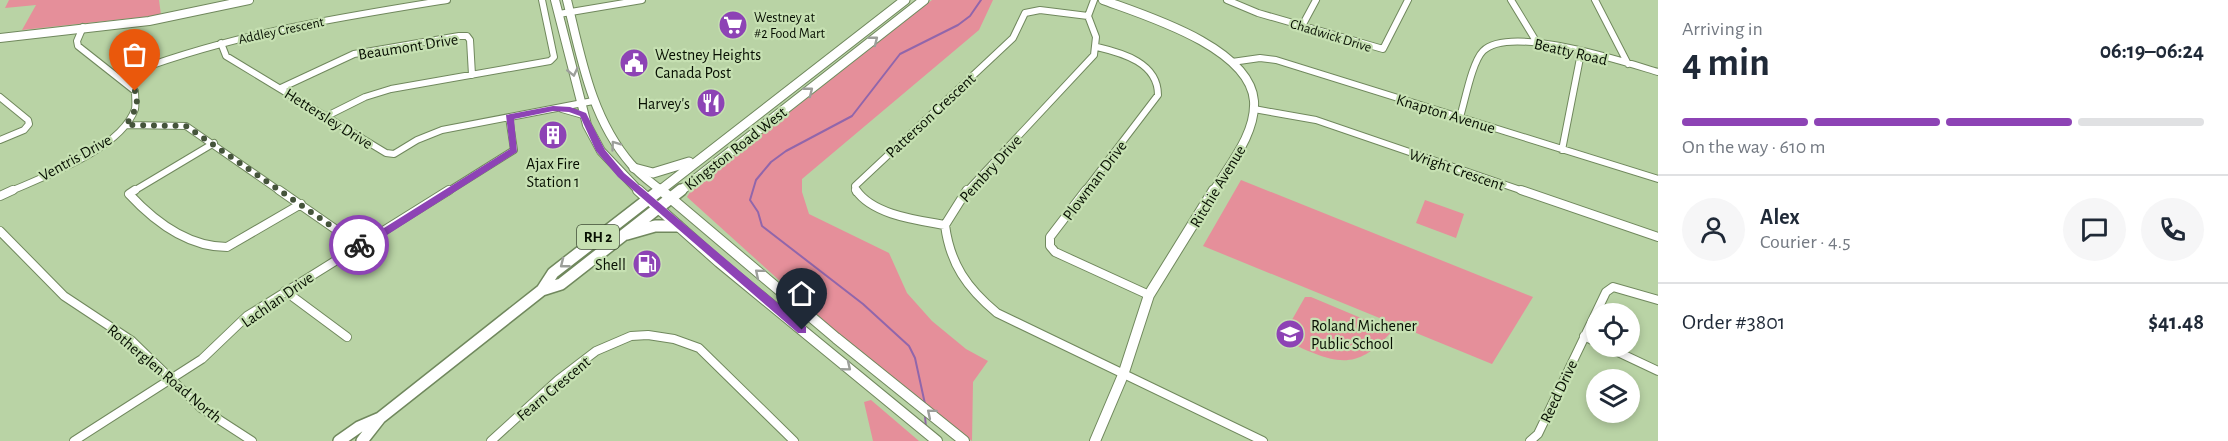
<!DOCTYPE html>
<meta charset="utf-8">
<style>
:root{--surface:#fff;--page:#f6f6f7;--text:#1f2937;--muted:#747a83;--line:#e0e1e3;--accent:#8d43b5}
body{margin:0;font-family:"Alegreya Sans",sans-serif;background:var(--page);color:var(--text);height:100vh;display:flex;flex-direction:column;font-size:22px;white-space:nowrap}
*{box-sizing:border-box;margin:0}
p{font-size:20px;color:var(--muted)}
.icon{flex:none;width:33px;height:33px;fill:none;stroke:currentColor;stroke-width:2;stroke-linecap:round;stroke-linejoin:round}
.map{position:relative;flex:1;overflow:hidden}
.sheet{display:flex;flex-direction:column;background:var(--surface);width:570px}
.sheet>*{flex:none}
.tools{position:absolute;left:1586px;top:303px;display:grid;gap:12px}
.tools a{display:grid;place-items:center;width:54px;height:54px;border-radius:50%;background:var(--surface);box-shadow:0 3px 9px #0003;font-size:30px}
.pin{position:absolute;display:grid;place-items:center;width:51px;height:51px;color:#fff;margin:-62px -26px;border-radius:50% 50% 50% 0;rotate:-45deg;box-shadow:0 0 6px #0007}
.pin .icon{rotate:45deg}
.courier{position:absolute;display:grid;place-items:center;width:60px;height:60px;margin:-30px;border:4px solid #8d43b5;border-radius:50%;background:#fff;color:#222;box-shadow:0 2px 8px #0007}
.head em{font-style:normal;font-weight:600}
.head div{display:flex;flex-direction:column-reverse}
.head{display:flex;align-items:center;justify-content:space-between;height:102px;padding:0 24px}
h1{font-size:39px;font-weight:600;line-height:45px}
.bar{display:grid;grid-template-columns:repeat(4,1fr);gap:9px 6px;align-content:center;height:72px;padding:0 24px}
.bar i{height:8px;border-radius:4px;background:var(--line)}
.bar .selected{background:var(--accent)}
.bar p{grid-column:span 4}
.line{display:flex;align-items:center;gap:15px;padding:0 24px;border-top:2px solid var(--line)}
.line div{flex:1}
.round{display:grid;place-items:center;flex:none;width:63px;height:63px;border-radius:32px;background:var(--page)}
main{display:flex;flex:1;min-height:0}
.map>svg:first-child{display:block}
.green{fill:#e58f9a}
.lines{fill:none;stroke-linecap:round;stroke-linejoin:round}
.stream{stroke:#9166ab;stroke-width:2}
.street-far1-casing{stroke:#70885d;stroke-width:8}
.street-casing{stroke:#70885d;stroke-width:10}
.secondary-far1-casing{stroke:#70885d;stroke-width:10}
.secondary-casing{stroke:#70885d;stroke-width:12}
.primary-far1-casing{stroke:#70885d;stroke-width:11}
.primary-casing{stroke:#70885d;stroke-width:14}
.street-far1{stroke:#fff;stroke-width:6}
.street{stroke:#fff;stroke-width:8}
.secondary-far1{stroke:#fff;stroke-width:8}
.secondary{stroke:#fff;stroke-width:10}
.primary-far1{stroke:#fff;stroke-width:9}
.primary{stroke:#fff;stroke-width:11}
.oneway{stroke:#9c9f9a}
.route{fill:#8d43b5}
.done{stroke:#45543b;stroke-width:6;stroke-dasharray:0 10.8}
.labels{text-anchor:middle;stroke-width:4.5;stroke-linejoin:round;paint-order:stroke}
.far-poi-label{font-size:14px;fill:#070f02;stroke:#c6e0b2;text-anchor:start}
.far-street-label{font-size:14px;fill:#070f02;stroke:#c6e0b2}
.shield{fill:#c6e0b2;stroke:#404e37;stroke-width:1.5}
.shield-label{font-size:15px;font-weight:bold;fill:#070f02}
.street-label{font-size:16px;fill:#070f02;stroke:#c6e0b2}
.poi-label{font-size:16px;fill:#070f02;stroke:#c6e0b2;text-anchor:start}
</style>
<main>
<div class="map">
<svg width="1658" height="441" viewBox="0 0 1658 441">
<rect width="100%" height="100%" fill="#b9d3a5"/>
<path class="green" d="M 9,0 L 159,0 L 161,15 L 22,30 L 36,5 L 5,8 Z
M 932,0 L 993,0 L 979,30 L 802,179 L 802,192 L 809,214 L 889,253 L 907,293 L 932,321 L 966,349 L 988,361 L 973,382 L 972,441 L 842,337 L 687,197 L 692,189 Z
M 1241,180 L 1533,297 L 1492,364 L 1203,246 Z
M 1425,200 L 1464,214 L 1456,238 L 1416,223 Z
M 1305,297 L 1311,297 L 1392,331 C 1353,377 1330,360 1281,339 Z
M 871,400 L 919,441 L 873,441 L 864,402 Z"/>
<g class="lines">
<path class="stream" d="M 925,404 L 915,358 L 909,346 L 863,304 L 762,226 L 758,212 L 750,200 L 756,180 L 771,162 L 786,151 L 852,116 L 900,54 L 958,25 L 970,16 L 981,0
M 925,416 L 926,428"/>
<g class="street-far1-casing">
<path id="street-far1" d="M 1227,0 L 1258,13 L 1383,49 L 1408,0
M 1511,0 L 1536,41
M 1595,0 L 1628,64
M 559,14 L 642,0
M 1302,26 L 1316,0
M 221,43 L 226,56 L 386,153 L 394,154 L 417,140 L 442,130 L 593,101
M 1232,62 L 1260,58 L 1276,60 L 1658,179
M 120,77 C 226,35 335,18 447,0
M 281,88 L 354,54 L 459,36 L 467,36 L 470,40 L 472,75
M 0,97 L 28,120 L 29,124 L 24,130 L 0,140
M 562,109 L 583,115
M 1254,109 L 1316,120 L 1526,192
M 327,116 L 365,97 L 391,89 L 550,61 L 554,57 L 542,0
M 1460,117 C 1465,101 1472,62 1483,51 C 1510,24 1624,62 1658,72
M 127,125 L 186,126 L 281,192
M 1562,150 L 1581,53
M 9,192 C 45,176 121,149 135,109 C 136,104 135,97 135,91 L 78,46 L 77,41 L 83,27
M 132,192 L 214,143
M 447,192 L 514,150 L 509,117
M 856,192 L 855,186 L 1013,38 L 1025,13 L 1040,10 L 1088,16
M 966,192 L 1094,55 L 1096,37 L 1088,16 L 1094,0
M 1084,192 L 1158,95 C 1158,63 1123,53 1097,47"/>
</g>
<g class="street-casing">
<path id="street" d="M 135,190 L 129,194 C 154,221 188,247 227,247 L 301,204
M 279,190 L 361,247
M 856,190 C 873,215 917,220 945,225
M 967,190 L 945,225 C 950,264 967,288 997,313 L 1263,441
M 1086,190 L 1050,237 L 1050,246 L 1055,252 L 1149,295
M 1521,190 L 1658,237
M 0,196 L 13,190
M 0,231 L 64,296 L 132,341 L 201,408 L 252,441
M 285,291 L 347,337
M 1584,336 L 1596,342
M 1605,346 L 1658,371
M 74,441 L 202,359 L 247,316 L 449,190
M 491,441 L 558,380 L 596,351 L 631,336 L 648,335 L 674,339 L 699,348 L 794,441
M 1530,441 L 1538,434 L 1606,292 L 1613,287 L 1658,300"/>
</g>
<g class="secondary-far1-casing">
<path id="secondary-far1" d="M 555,0 L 587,125 L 601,151 L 640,192
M 567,0 C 581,57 591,118 631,164 C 640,175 652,183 663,192
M 1103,0 C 1144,15 1250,47 1254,101 C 1256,134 1229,165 1213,192
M 0,38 L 149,21 L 249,0"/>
</g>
<g class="secondary-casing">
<path id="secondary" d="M 638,190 L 719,262 L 937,441
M 661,190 L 836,338 L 964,441
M 1095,441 L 1123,375 L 1149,295 L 1214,190"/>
</g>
<g class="primary-far1-casing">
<path id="primary-far1" d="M 634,168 L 653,173 L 689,162
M 658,192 L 905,0
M 679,192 L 924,0"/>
</g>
<g class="primary-casing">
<path id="primary" d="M 627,234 L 655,226 L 677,226
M 542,290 L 553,273 L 660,190
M 339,441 L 359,427 L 380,418 L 542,290 L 561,284 L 681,190
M 362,441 L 380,418"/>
</g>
<use href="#street-far1" class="street-far1"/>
<use href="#street" class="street"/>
<use href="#secondary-far1" class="secondary-far1"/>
<use href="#secondary" class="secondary"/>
<use href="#primary-far1" class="primary-far1"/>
<use href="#primary" class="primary"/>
</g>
<defs><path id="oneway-chevron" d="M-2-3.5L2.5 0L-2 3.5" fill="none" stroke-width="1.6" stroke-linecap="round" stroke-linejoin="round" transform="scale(1.5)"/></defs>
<g class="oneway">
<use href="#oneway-chevron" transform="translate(874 40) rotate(-38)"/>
<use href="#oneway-chevron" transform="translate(573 72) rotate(77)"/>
<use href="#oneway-chevron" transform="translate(809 91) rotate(-38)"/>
<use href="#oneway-chevron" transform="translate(615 145) rotate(-126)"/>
<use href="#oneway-chevron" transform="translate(564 264) rotate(142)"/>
<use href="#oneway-chevron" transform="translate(759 273) rotate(-140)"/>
<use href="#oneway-chevron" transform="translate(847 367) rotate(39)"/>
<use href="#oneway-chevron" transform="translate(931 413) rotate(-140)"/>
</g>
<path class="route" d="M 553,106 L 570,107 L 586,113 L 605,150 L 624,173 L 806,327 L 806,333 L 798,333 L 618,177 L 596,151 L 580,116 L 569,112 L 553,111 L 514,119 L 517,152 L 365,249 L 355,248 L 355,243 L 368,238 L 510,149 L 506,115 Z"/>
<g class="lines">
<path class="done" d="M 135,91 C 140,104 134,113 126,125 L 186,126 L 359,245"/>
</g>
<defs>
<g id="supermarket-disc" transform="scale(1.5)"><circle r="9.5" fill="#8d43b5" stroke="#c6e0b2"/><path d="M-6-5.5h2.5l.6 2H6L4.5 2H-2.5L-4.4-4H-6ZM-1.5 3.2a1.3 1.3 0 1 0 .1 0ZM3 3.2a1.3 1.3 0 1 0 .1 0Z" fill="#fff"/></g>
<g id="civic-disc" transform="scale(1.5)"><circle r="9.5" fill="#8d43b5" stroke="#c6e0b2"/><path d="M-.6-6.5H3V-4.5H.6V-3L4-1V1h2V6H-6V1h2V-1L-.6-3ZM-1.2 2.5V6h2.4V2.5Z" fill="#fff"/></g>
<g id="restaurant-disc" transform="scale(1.5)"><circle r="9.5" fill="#8d43b5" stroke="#c6e0b2"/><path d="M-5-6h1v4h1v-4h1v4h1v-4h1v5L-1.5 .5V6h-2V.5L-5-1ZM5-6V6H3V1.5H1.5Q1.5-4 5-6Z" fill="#fff"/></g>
<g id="building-disc" transform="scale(1.5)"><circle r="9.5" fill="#8d43b5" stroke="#c6e0b2"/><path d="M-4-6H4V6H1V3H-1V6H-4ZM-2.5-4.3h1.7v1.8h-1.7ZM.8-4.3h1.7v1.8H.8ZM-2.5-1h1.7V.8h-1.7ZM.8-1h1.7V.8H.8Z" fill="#fff"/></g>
<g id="fuel-disc" transform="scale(1.5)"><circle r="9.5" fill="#8d43b5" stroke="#c6e0b2"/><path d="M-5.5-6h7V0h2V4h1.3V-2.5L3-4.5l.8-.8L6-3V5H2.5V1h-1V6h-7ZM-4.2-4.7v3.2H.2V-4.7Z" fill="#fff"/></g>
<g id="school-disc" transform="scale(1.5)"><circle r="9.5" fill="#8d43b5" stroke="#c6e0b2"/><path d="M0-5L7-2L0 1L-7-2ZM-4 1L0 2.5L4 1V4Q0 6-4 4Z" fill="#fff"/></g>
</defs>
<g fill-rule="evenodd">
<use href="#supermarket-disc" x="733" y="25"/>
<use href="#civic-disc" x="634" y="63"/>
<use href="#restaurant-disc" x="711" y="103"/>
<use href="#building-disc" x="553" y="135"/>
<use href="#fuel-disc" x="647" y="264"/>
<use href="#school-disc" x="1290" y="334"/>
</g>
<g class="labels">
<g class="far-poi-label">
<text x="754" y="22">Westney at<tspan x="754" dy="16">#2 Food Mart</tspan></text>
</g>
<g class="far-street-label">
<text transform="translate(281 30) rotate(-12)" y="5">Addley Crescent</text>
<text transform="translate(1331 35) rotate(17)" y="5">Chadwick Drive</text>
</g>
<rect class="shield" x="577" y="225" width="42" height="24" rx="4.5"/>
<g class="shield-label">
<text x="598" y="242">RH 2</text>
</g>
<g class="street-label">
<text transform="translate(408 46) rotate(-9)" y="6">Beaumont Drive</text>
<text transform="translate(1571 51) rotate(13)" y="6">Beatty Road</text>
<text transform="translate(1446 113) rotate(17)" y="6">Knapton Avenue</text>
<text transform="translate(930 115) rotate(-43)" y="6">Patterson Crescent</text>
<text transform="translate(329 118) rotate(32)" y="6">Hettersley Drive</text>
<text transform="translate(735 148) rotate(-38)" y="6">Kingston Road West</text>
<text transform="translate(75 157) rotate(-29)" y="6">Ventris Drive</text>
<text transform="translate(990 168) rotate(-48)" y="6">Pembry Drive</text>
<text transform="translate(1457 169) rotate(19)" y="6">Wright Crescent</text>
<text transform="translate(1094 180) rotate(-53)" y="6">Plowman Drive</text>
<text transform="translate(1217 186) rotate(-59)" y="6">Ritchie Avenue</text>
<text transform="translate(277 299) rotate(-35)" y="6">Lachlan Drive</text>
<text transform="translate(165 373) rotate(40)" y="6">Rotherglen Road North</text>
<text transform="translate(553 388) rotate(-40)" y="6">Fearn Crescent</text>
<text transform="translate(1558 391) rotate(-65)" y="6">Reed Drive</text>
</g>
<g class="poi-label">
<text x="655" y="60">Westney Heights<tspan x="655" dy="18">Canada Post</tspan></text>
<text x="690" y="109" text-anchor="end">Harvey's</text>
<text x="553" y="169" text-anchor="middle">Ajax Fire<tspan x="553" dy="18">Station 1</tspan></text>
<text x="626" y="270" text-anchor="end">Shell</text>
<text x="1311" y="331">Roland Michener<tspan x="1311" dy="18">Public School</tspan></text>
</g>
</g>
</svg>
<div class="tools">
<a><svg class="icon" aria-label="locate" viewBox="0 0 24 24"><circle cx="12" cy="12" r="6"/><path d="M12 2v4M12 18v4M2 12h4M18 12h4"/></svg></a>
<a><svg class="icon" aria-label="layers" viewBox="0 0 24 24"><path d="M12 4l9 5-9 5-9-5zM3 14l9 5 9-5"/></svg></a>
</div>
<div class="pin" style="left:135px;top:91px;background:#ea580c"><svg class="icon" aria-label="bag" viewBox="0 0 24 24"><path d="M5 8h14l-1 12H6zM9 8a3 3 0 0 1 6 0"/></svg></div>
<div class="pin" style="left:802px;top:330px;background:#1f2937"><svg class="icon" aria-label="home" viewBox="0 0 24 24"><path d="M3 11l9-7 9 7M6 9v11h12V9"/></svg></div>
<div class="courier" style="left:359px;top:245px"><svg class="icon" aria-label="bike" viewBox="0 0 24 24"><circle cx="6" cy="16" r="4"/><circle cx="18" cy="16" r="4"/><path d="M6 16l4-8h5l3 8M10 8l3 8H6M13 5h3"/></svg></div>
</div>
<section class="sheet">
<div class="head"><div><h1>4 min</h1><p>Arriving in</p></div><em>06:19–06:24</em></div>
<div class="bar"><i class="selected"></i><i class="selected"></i><i class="selected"></i><i></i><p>On the way · 610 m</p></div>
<div class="line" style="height:108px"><a class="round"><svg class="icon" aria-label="person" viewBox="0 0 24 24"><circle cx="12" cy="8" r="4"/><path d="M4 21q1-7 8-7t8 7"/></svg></a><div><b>Alex</b><p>Courier · 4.5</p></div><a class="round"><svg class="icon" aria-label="chat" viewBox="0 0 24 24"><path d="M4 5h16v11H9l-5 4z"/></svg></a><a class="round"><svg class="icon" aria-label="phone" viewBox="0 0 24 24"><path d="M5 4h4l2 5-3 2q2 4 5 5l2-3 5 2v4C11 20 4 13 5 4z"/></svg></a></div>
<div class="line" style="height:78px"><div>Order #3801</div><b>$41.48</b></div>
</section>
</main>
